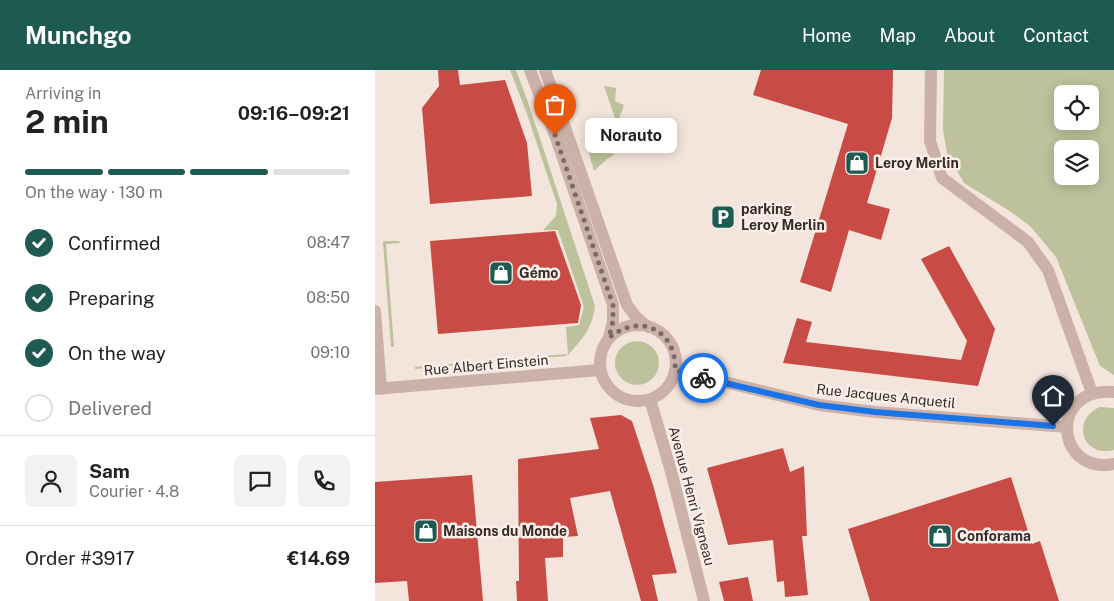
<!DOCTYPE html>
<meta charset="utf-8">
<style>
:root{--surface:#fff;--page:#f2f2f2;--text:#222;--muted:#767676;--line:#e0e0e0;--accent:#1d5a52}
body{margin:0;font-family:"Public Sans",sans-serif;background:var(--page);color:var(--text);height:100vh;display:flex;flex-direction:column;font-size:19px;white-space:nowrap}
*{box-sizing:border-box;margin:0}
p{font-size:16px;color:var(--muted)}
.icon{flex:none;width:28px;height:28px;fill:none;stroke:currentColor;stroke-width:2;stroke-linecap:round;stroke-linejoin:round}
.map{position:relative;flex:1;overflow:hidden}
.details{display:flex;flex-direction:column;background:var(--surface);width:375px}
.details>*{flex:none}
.controls{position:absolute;left:679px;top:15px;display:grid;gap:10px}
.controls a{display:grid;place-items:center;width:45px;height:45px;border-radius:8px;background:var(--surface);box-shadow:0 2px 12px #0003;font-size:25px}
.pin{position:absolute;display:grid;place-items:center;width:42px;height:42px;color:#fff;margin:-51px -21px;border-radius:50% 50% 50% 0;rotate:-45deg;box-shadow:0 0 5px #0007}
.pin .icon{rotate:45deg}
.courier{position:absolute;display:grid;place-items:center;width:50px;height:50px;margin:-25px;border:4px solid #1a73e8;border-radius:50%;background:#fff;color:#222;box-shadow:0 1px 6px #0007}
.bubble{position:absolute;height:35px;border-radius:8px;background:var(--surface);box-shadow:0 2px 12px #0003;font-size:16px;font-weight:700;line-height:35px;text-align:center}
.summary em{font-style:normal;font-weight:700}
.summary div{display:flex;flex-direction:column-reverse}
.summary{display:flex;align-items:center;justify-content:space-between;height:85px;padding:0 25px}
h1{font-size:32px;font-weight:700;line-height:38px}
.bar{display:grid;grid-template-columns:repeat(4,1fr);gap:8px 5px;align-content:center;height:60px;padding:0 25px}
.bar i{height:6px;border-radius:4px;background:var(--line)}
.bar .active{background:var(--accent)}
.bar p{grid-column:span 4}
.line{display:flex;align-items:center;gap:12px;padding:0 25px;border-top:1px solid var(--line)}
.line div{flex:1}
.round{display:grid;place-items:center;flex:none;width:52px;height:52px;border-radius:8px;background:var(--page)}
ol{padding:0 25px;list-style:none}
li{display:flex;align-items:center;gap:15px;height:55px}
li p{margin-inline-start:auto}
li .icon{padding:5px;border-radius:50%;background:var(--accent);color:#fff;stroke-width:4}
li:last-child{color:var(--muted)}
li i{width:28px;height:28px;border:2px solid var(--line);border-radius:50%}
header{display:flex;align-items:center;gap:30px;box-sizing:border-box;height:70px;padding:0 25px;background:var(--accent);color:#fff}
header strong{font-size:24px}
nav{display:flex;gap:28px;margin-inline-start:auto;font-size:18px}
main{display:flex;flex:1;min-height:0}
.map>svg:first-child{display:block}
.green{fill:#bdc29c;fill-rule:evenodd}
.building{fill:#c84b45}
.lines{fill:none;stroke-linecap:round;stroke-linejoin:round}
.minor{stroke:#cbb1a8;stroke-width:12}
.done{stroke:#796b67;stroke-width:5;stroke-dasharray:0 9}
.route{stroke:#1a73e8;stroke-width:6}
.labels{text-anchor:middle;stroke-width:5;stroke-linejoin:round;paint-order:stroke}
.poi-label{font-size:14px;font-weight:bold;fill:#382a28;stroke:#faefe9;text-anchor:start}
.street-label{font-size:14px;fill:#382a28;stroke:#faefe9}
</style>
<header>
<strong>Munchgo</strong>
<nav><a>Home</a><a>Map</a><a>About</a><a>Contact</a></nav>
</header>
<main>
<section class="details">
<div class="summary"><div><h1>2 min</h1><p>Arriving in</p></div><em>09:16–09:21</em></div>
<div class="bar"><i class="active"></i><i class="active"></i><i class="active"></i><i></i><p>On the way · 130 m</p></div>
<ol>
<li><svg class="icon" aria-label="check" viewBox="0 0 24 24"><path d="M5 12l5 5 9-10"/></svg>Confirmed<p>08:47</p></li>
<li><svg class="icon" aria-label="check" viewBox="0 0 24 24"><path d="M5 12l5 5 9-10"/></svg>Preparing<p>08:50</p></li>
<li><svg class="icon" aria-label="check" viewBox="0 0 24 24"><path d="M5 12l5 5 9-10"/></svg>On the way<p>09:10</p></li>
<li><i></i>Delivered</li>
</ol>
<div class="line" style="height:90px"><a class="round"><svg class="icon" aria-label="person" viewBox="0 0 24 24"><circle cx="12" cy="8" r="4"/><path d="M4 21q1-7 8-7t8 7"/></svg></a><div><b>Sam</b><p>Courier · 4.8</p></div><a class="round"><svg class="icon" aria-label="chat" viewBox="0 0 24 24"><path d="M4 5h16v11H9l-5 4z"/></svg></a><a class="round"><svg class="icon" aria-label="phone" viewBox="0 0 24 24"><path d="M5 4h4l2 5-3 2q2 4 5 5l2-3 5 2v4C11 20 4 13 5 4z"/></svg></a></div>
<div class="line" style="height:65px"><div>Order #3917</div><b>€14.69</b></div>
</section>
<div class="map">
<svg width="739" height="531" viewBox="0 0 739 531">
<rect width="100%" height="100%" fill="#f3e4dc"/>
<path class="green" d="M 135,0 L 141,0 L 153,32 L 220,236 C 217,259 208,268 193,285 L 191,257 L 204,255 L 209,237 L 183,160 L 168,160 L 181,146 L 182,134 L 152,44 Z
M 569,0 L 739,0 L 739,305 L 725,296 L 681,187 L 655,156 L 633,140 L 589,113 L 572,83 L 568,60 ZM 688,24 L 715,24 L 715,51 L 688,51 ZM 688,79 L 715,79 L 715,106 L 688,106 Z
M 229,16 L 241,18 L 240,31 L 249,35 L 244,49 L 240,48 Z
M 213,80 L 240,84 L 232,89 L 219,101 Z
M 10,171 L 24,171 L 25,173 L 11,174 L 19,277 L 16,277 L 8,172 Z
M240 293a22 22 0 1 1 44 0a22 22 0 1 1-44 0Z
M 192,284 L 191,286 L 40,299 L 40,297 Z
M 725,337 L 739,338 L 739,380 C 708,388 695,350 725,337 Z"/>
<path class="building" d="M 63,0 L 83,0 L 85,15 L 130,10 L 152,73 L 157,126 L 55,134 L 47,38 L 64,16 Z
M 386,0 L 518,0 L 517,48 L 492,133 L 515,139 L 506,170 L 474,160 L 456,222 L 425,212 L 473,54 L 378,25 Z
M 180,161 L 206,235 L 203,253 L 63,264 L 55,171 Z
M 574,176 L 620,259 L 603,316 L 408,293 L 422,248 L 437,252 L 431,272 L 586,290 L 592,271 L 546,189 Z
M 246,345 L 257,351 L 278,415 L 302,503 L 277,505 L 283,531 L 266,531 L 235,421 L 195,428 L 203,466 L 188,467 L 188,487 L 170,488 L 173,531 L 142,531 L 141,511 L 144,511 L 143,389 L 224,379 L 215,348 Z
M 408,378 L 415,402 L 429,396 L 432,466 L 427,466 L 433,525 L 410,527 L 409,511 L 402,512 L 398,470 L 353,475 L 332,398 Z
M 97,405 L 108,531 L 34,531 L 32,511 L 0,513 L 0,412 Z
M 636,407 L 657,474 L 665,471 L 684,531 L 495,531 L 473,459 Z
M 373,507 L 378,531 L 349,531 L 344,512 Z"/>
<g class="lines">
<path class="minor" d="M 155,0 L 180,65 L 238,235 L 238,251 L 234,268
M 170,0 L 252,235 L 261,247 L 273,257
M 556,0 L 555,71 L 567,108 L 653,172 L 673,200 L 717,323
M 0,241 L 6,319
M225 293a38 38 0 1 1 76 0a38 38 0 1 1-76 0Z
M 300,300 L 444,335 L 500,342 L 692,357
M 0,319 L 225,300
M 739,322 C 673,316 680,405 739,394
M 275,329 L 297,405 L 329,531"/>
</g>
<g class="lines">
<path class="done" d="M 180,65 L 238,235 L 238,251 L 234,268 C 264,242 302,260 300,300 L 328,308"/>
<path class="route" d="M 328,308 L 444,335 L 500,342 L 678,356"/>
</g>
<defs>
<g id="shop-square" transform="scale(1.25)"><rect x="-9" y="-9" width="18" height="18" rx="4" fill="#1d5a52" stroke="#faefe9"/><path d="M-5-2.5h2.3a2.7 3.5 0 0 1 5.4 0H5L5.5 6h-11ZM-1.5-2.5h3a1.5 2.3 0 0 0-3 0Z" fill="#fff"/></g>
<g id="parking-square" transform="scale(1.25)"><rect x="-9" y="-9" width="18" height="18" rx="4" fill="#1d5a52" stroke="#faefe9"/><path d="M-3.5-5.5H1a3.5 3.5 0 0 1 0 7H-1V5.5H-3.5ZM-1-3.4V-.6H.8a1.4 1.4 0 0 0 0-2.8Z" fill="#fff"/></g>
</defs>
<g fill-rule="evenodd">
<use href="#shop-square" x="482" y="93"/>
<use href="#parking-square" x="348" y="147"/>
<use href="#shop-square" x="126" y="203"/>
<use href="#shop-square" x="51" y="461"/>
<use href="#shop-square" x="565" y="466"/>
</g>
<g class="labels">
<g class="poi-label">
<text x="500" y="98">Leroy Merlin</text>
<text x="366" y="144">parking<tspan x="366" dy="16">Leroy Merlin</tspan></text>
<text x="144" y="208">Gémo</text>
<text x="68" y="466">Maisons du Monde</text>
<text x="582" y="471">Conforama</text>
</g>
<g class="street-label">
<text transform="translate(111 295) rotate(-5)" y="5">Rue Albert Einstein</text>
<text transform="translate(511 326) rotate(6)" y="5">Rue Jacques Anquetil</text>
<text transform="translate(317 426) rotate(75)" y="5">Avenue Henri Vigneau</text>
</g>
</g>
</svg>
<div class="controls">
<a><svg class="icon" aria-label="locate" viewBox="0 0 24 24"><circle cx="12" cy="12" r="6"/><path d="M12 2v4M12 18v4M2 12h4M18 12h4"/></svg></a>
<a><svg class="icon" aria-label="layers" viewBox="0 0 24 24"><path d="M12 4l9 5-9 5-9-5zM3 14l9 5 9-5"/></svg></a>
</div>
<div class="pin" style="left:180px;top:65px;background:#ea580c"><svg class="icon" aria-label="bag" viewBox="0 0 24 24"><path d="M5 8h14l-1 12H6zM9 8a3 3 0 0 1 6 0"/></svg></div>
<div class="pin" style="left:678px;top:356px;background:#1f2937"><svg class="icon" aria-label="home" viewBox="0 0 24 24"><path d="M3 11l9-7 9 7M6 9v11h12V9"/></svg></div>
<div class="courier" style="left:328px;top:308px"><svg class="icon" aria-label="bike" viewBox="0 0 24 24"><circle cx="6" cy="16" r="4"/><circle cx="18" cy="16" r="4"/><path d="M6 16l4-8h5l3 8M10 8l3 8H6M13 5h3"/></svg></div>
<div class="bubble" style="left:210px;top:48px;width:92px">Norauto</div>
</div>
</main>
